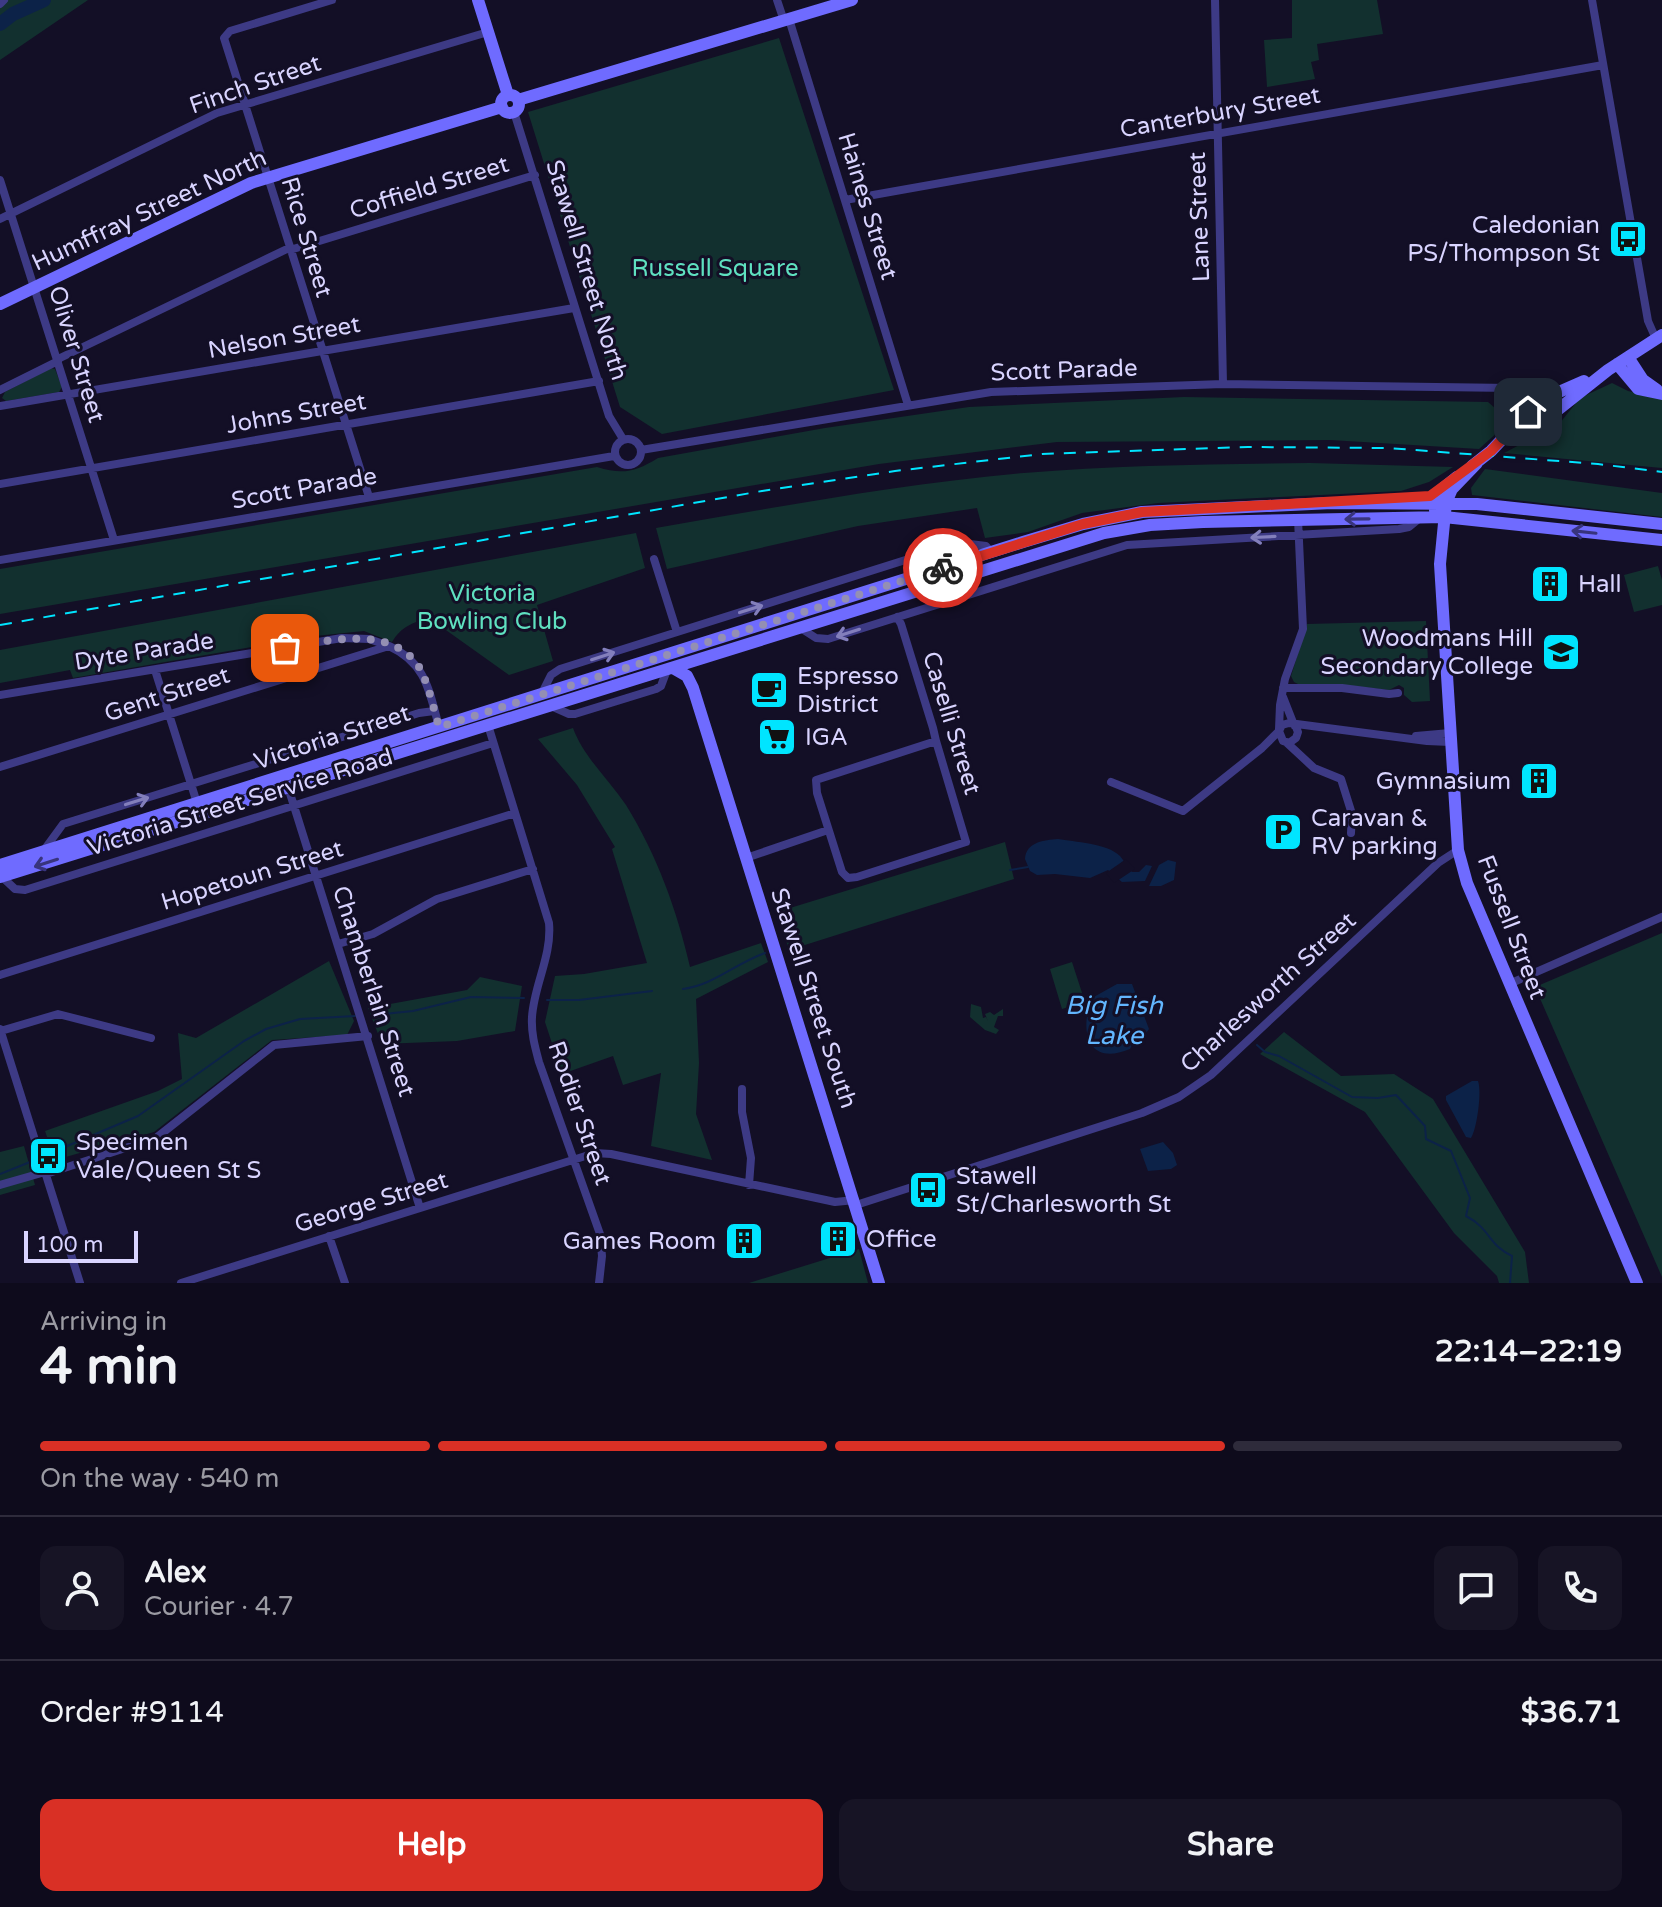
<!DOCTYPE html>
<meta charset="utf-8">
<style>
:root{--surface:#0e0b1c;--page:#171425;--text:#f1f3f6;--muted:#9b9ba3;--line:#2e2b3b;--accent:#d93025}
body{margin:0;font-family:"Varela Round",sans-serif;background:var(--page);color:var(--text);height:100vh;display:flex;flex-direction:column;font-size:30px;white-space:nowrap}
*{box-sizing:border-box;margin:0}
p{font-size:26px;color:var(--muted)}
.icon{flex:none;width:44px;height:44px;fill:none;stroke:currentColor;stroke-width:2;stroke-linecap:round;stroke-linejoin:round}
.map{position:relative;height:1283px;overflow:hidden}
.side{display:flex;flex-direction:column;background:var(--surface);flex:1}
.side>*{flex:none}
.scale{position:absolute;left:24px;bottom:20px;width:114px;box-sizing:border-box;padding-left:8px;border:4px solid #d9d4ff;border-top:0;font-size:22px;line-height:28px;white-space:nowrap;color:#d9d4ff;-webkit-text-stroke:6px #130f26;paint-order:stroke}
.pin{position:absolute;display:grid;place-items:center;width:68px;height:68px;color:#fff;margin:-34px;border-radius:16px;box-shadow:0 4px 12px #0006}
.courier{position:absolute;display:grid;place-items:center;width:80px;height:80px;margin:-40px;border:6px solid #d93025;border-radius:50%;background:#fff;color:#222;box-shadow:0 2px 10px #0007}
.summary em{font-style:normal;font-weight:800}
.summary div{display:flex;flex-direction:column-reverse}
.summary{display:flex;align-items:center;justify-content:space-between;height:136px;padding:0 40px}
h1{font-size:52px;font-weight:800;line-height:60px}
.bar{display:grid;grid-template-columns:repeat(4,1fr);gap:12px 8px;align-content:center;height:96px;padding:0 40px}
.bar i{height:10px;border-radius:6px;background:var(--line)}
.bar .active{background:var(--accent)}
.bar p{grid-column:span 4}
.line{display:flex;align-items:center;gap:20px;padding:0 40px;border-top:2px solid var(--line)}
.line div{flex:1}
.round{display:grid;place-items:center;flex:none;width:84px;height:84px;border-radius:16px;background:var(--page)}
.cta{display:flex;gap:16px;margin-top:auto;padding:16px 40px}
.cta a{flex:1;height:92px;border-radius:16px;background:var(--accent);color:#fff;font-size:32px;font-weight:800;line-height:92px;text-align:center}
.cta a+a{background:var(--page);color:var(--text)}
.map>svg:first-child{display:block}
.green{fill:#12302f}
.water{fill:#0c2248}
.pier{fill:#130f26}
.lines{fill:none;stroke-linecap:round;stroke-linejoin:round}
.stream{stroke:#0c2248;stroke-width:2}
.river{stroke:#0c2248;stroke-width:14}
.street{stroke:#3d3a85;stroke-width:8}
.secondary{stroke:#6f6bff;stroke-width:12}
.rail{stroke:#00e5ff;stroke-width:2;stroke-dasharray:12 10;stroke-linecap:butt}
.oneway{stroke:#38347d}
.oneway2{stroke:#837fbc}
.done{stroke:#948fb3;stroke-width:8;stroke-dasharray:0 14.4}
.route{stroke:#d93025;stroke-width:10}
.labels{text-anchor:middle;stroke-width:6;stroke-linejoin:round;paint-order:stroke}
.street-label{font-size:24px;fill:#d9d4ff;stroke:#130f26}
.poi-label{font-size:24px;fill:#d9d4ff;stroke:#130f26;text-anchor:start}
.park-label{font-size:24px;fill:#5fe0c0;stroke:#130f26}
.water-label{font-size:26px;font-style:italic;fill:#62b6ff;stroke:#130f26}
</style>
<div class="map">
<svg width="1662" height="1283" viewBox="0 0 1662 1283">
<rect width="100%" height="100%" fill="#130f26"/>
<path class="green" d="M 0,0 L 88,0 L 0,60 Z
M 1292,0 L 1377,0 L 1383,34 L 1317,44 L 1319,60 L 1311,62 L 1315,79 L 1267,87 L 1264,40 L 1292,38 Z
M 779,38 L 894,390 L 662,434 L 620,407 L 528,112 Z
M 51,368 L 55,369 L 62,387 L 59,392 L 6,401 L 2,398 L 5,392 Z
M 1612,383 L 1628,391 L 1662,399 L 1662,468 L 1504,453 L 1559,424 L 1580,398 Z
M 1184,397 L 1488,402 L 1510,421 L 1479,449 L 1330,440 L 1057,442 L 879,464 L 0,614 L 0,569 L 597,467 C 623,475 635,472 658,458 L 825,428 L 969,407 Z
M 1310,463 L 1453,467 L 1429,482 L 1401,491 L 1158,503 L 1082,513 L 1028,532 L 985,538 L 977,508 L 858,526 L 667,569 L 656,528 C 778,507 900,484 1024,473 C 1119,465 1214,464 1310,463 Z
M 1485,469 L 1662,493 L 1662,517 L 1472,495 L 1471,488 Z
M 636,533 L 645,568 L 537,605 L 553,661 L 509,675 L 429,618 C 412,623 402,626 392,642 L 364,631 L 315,636 L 73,678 L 70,670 L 0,683 L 0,650 Z
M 1658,566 L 1662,580 L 1662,605 L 1634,612 L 1624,575 Z
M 1426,621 L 1430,701 L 1412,702 L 1404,695 L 1404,688 L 1399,685 L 1389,690 L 1344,685 L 1300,685 L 1294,682 L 1291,676 L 1307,624 Z
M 573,728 C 583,756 609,780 626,805 C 657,855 677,910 690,967 L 761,943 L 768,962 L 696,999 L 699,1063 L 696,1114 L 712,1160 L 651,1146 L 661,1073 L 623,1085 L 613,1056 L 562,1074 L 545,1022 L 555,976 L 584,974 L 647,963 L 612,849 L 615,847 L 577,785 L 538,739 Z
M 1005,842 L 1014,879 L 789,950 L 777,912 Z
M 1662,933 L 1662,1277 L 1535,987 Z
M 329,961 L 354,1021 L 347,1035 L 272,1040 L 154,1132 L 55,1160 L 45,1131 L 158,1091 L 182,1079 L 178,1033 L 196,1038 Z
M 1072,962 L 1085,1002 L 1062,1009 L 1050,969 Z
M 480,977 L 522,986 L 515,1031 L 457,1041 L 382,1044 L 368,1008 L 467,990 Z
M 971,1004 L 981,1007 L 983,1018 L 986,1017 L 988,1021 L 985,1014 L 990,1012 L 994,1015 L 1003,1009 L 1003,1016 L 998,1016 L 994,1027 L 999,1030 L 996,1034 L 985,1030 L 970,1017 Z
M 1284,1032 L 1341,1076 L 1394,1074 L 1433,1099 L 1525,1252 L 1529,1283 L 1499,1283 L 1497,1276 L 1454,1233 L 1365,1112 L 1260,1054 Z
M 24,1146 L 35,1185 L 0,1195 L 0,1152 Z
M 859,1249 L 868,1283 L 749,1283 Z"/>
<path class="water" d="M 1058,839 C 1074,842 1107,843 1120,856 C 1124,861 1128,867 1132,872 L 1139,872 L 1146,865 L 1152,866 L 1145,881 L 1122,882 L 1108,870 L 1090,878 L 1055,874 L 1037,875 L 1030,871 L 1025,859 C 1026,842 1044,840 1058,839 Z
M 1168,860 L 1176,862 L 1174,880 L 1161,886 L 1149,886 L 1159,865 Z
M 1117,984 L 1132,984 L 1149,1029 L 1141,1040 L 1134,1041 L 1130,1049 C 1087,1067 1079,1030 1092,998 Z
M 1472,1081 L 1478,1081 C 1482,1091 1477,1129 1471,1138 L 1466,1137 L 1446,1100 L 1446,1096 Z
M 1163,1142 L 1173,1153 L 1177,1165 L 1171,1169 L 1148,1171 L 1140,1149 Z"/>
<path class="pier" d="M 1126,859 L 1135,869 L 1114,883 L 1106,873 Z"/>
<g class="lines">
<path class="stream" d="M 1010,870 L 1028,867
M 683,989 C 714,985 736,963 765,953
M 547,1000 L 579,1000 L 652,991
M 374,1015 L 413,1011 L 471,997 L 524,998
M 1257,1045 L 1265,1052 L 1279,1056 L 1352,1097 L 1378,1098 L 1396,1095 L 1425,1126 L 1426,1139 L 1451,1151 L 1470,1198 L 1466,1216 C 1491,1229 1488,1245 1512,1256 L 1510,1283
M 53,1152 L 138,1116 L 244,1041 L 266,1029 L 300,1019 L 355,1016
M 0,1174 L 30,1162"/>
<path class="river" d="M 0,24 L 13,14 L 44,0"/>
<path class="street" d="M 332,0 L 230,31 L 224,38 L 369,497
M 777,0 L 784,21
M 1215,0 L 1223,384
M 1592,0 L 1648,321 L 1656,339
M 0,4 L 4,0
M 789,19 L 908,405
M 514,112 L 609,416 L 623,439
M 0,180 L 114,540
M 845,200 L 1603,65
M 0,219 L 217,113 L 488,32
M 290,250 L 535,175
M 58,359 L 289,248
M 0,390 L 58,361
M 1499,391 L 1516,398 L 1528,409
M 0,406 L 574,308
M615 452a13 13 0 1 1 26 0a13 13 0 1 1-26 0Z
M 641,450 L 991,392 L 1223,384 L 1511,388 L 1540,399
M 0,484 L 599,381
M 654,559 L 677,632
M 0,560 L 614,456
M 897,617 L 901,624 L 933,728 L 936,741 L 966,842 L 857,877 L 848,878 L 842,872 L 817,793 L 816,780 L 936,741
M 802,629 L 816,638 L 828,639 L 1127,545 L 1399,529 L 1409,527 L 1420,518
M 155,670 L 197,803
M 1283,688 L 1342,688 L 1389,694 L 1398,693
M 542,693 L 551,675 L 560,669 L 953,545 L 962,543 L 986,546 L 991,552
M 0,695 L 342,638 L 369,639 L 389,646
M 1283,697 L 1294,725
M 551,706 L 569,714 L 575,714 L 656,689 L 661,686 L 667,670
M 488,725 L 549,923 C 552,956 534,985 532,1017 C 531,1033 535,1047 539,1062 L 600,1234 L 602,1256 L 599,1283
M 1295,725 L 1298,732 L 1296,738 L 1289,743 L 1283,741 L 1279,731 L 1282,725 L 1289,723 L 1427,741 L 1450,742
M 1279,729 L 1280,705 L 1285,679 L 1303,629 L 1298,519
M 1416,736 L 1450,733
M 1286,742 L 1314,768 L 1341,779 L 1352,814 L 1351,833
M 0,767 L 389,646 C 426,663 429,690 439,727
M 1111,782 L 1183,811 L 1262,748 L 1279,731
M 288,787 L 420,1208
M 44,850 L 63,824 L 419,713 L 434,711
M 746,858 L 828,830
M 2,877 L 15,889 L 25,890 L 493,743
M 338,944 L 373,934 L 437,899 L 533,869
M 0,975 L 515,813
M 1509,984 L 1662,917
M 0,1029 L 80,1283
M 1,1031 L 58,1014 L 151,1038
M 742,1089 L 742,1112 L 751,1158 L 749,1185
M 46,1174 L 156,1138 L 274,1045 L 368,1036
M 0,1185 L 45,1172
M 856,1205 L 1142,1113 L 1179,1097 L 1211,1075 L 1438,863 L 1458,850
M 329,1236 L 345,1283
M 181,1283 L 595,1153 L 611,1154 L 835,1202 L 855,1200"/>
<path class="secondary" d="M 478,0 L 508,95
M501 104a9 9 0 1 1 18 0a9 9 0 1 1-18 0Z
M 518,100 L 852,0
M 0,304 L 251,183 L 502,107
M 1628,357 L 1643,380 L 1657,390
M 1617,364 L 1638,389 L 1662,394
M1527 412a14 14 0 1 1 28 0a14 14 0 1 1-28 0Z
M 1543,399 L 1584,381
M 1555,412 L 1608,370 L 1662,335
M 1477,463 L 1452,489 L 1446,503 L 1440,564 L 1458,850 L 1467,883 L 1637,1283
M 1472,466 L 1491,451 L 1528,412
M 1435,510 L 1441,490 L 1457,477
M 673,668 L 687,676 L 693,688 L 879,1283
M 0,865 L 1023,542 L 1083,524 L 1142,512 L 1332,503 L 1477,504 L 1662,524
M 0,877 L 1104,533 L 1150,525 L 1203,522 L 1444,517 L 1662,540"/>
<path class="rail" d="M 0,625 L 762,491 L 895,471 L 1042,454 L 1248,447 L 1388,448 L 1598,464 L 1662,472"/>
</g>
<defs><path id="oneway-shaft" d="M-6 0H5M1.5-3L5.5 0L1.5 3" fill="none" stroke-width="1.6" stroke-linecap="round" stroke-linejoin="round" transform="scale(2)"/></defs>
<g class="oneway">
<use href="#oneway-shaft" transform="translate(1357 519) rotate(179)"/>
<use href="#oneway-shaft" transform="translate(1584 532) rotate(-174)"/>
<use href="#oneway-shaft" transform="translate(46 863) rotate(162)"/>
</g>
<g class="oneway2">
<use href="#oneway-shaft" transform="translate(1263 537) rotate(177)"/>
<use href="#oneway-shaft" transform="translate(751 609) rotate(-17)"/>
<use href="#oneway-shaft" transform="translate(848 633) rotate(162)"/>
<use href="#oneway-shaft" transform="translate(603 656) rotate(-18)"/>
<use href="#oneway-shaft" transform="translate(137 801) rotate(-17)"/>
</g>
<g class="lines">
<path class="done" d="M 285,648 C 325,641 392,624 419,667 C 429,685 433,707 439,727 L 943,568"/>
<path class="route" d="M 943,568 L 1083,524 L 1142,512 L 1430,496 L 1491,451 L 1528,412"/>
</g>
<defs>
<g id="bus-square" transform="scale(2)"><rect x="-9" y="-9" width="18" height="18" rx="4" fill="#00e5ff" stroke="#130f26"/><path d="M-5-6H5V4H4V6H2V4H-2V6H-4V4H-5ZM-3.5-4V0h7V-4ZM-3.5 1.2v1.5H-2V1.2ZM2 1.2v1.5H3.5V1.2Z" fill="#111"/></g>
<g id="building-square" transform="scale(2)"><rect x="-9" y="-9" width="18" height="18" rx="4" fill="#00e5ff" stroke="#130f26"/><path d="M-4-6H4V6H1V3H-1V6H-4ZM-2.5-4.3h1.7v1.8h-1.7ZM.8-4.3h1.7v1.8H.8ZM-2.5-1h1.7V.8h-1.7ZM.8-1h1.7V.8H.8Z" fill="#111"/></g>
<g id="school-square" transform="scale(2)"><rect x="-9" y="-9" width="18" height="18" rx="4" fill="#00e5ff" stroke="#130f26"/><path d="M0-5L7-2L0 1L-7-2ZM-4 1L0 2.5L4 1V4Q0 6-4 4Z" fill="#111"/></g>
<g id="cafe-square" transform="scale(2)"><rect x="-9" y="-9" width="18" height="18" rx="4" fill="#00e5ff" stroke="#130f26"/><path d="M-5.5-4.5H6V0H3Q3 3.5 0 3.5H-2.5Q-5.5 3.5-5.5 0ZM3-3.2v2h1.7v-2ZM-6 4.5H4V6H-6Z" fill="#111"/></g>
<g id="supermarket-square" transform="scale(2)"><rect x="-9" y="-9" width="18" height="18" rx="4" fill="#00e5ff" stroke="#130f26"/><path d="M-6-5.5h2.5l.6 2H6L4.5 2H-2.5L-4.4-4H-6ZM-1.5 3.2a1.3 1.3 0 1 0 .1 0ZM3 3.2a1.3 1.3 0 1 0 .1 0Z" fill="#111"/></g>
<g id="parking-square" transform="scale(2)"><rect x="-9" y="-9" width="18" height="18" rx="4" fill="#00e5ff" stroke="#130f26"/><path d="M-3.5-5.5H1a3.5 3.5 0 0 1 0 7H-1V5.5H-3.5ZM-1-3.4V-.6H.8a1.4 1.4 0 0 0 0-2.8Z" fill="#111"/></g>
</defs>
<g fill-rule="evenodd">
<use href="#bus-square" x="1628" y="239"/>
<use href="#building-square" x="1550" y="584"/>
<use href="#school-square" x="1561" y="652"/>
<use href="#cafe-square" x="769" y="690"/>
<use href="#supermarket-square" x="777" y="737"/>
<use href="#building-square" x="1539" y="781"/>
<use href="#parking-square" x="1283" y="832"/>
<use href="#bus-square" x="48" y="1156"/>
<use href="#bus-square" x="928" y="1190"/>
<use href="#building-square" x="838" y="1239"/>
<use href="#building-square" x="744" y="1241"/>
</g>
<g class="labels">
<g class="street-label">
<text transform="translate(255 84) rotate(-19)" y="8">Finch Street</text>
<text transform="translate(1220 112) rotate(-10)" y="8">Canterbury Street</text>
<text transform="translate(429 187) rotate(-17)" y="8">Coffield Street</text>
<text transform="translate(868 206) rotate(73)" y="8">Haines Street</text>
<text transform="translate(149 210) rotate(-25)" y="8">Humffray Street North</text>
<text transform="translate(1199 217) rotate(-92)" y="8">Lane Street</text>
<text transform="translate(307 237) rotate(73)" y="8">Rice Street</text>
<text transform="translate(587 270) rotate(73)" y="8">Stawell Street North</text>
<text transform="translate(284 337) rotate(-10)" y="8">Nelson Street</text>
<text transform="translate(77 354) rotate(73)" y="8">Oliver Street</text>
<text transform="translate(1064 370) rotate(-2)" y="8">Scott Parade</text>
<text transform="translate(296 413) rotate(-10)" y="8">Johns Street</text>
<text transform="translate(304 488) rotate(-10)" y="8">Scott Parade</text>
<text transform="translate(144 651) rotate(-9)" y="8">Dyte Parade</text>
<text transform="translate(167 694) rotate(-18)" y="8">Gent Street</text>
<text transform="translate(952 723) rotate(73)" y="8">Caselli Street</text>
<text transform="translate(332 737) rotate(-18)" y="8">Victoria Street</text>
<text transform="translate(240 802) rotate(-17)" y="8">Victoria Street Service Road</text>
<text transform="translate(252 875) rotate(-17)" y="8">Hopetoun Street</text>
<text transform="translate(1512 927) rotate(69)" y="8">Fussell Street</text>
<text transform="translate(374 991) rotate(72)" y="8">Chamberlain Street</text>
<text transform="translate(1268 992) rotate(-42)" y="8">Charlesworth Street</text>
<text transform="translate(814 998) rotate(72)" y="8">Stawell Street South</text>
<text transform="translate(580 1113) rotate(71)" y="8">Rodier Street</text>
<text transform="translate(371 1202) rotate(-17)" y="8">George Street</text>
</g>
<g class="poi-label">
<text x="1600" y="233" text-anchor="end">Caledonian<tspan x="1600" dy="28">PS/Thompson St</tspan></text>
<text x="1578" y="592">Hall</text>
<text x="1533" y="646" text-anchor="end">Woodmans Hill<tspan x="1533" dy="28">Secondary College</tspan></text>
<text x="797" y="684">Espresso<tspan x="797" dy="28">District</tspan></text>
<text x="805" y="745">IGA</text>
<text x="1511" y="789" text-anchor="end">Gymnasium</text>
<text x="1311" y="826">Caravan &amp;<tspan x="1311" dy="28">RV parking</tspan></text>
<text x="76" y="1150">Specimen<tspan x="76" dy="28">Vale/Queen St S</tspan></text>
<text x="956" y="1184">Stawell<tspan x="956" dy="28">St/Charlesworth St</tspan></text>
<text x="866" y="1247">Office</text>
<text x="716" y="1249" text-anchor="end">Games Room</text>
</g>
<g class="park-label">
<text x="715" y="276">Russell Square</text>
<text x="492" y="601">Victoria<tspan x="492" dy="28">Bowling Club</tspan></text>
</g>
<g class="water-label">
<text x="1114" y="1014">Big Fish<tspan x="1114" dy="30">Lake</tspan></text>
</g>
</g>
</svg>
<div class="scale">100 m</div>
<div class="pin" style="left:285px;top:648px;background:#ea580c"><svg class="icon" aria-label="bag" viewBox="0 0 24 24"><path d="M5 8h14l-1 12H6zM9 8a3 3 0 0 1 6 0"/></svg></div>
<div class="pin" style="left:1528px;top:412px;background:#1f2937"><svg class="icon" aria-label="home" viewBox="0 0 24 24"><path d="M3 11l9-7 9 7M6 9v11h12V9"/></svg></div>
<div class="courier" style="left:943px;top:568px"><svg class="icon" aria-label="bike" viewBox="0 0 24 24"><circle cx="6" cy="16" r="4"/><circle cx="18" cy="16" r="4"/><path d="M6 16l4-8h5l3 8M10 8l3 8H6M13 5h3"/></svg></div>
</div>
<section class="side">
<div class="summary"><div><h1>4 min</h1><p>Arriving in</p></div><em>22:14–22:19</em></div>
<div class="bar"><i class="active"></i><i class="active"></i><i class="active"></i><i></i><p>On the way · 540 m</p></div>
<div class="line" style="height:144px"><a class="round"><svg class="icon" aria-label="person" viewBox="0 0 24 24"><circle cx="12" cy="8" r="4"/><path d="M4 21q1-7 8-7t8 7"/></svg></a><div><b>Alex</b><p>Courier · 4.7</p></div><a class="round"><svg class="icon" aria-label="chat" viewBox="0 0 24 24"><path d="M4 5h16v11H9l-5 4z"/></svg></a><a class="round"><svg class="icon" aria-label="phone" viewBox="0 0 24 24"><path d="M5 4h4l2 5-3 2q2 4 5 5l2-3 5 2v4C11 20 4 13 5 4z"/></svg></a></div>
<div class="line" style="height:104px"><div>Order #9114</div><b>$36.71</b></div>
<div class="cta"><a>Help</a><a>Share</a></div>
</section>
